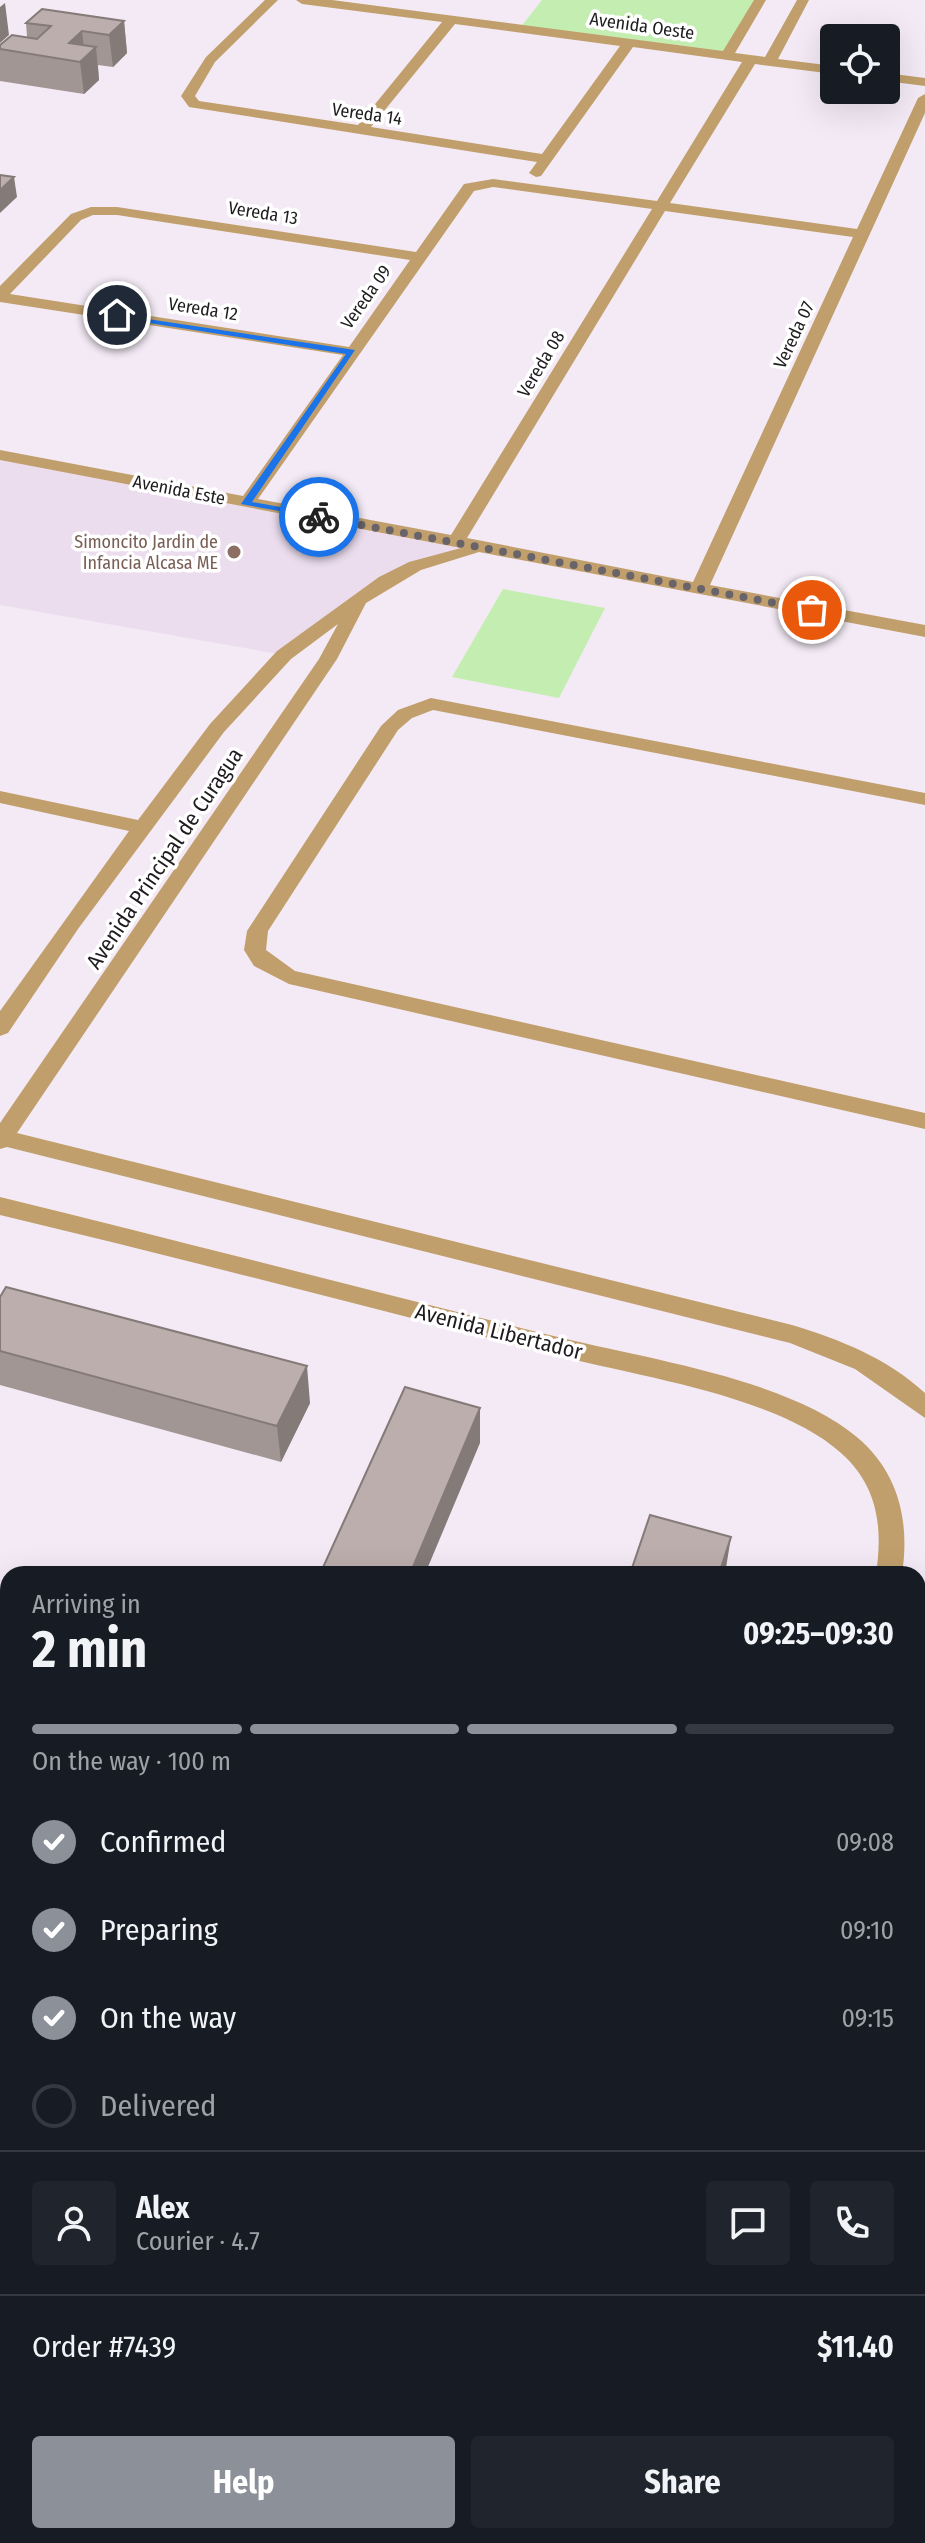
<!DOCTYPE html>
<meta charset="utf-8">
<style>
:root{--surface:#171b24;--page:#20242c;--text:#f1f3f6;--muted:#9ea1a6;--line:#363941;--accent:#8c9099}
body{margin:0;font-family:"Fira Sans Condensed",sans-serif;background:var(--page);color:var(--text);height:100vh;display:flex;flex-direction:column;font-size:30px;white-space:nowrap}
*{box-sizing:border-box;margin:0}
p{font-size:26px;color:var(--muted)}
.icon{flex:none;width:44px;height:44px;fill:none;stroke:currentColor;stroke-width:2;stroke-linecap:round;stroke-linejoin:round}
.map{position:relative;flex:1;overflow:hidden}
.details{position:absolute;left:0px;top:1566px;width:926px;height:978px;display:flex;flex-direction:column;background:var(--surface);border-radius:24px 24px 0 0;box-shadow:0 8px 32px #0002}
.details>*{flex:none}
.controls{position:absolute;left:820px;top:24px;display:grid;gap:16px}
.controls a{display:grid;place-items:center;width:80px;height:80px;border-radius:8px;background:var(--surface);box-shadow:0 8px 32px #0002;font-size:40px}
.pin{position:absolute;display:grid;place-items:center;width:68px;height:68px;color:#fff;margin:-34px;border:4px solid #fff;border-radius:50%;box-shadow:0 2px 8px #0007}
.courier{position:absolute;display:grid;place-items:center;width:80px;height:80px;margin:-40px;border:6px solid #1a73e8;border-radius:50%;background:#fff;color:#222;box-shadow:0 2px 10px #0007}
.summary em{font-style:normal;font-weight:700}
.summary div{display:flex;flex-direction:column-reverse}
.summary{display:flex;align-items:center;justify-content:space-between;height:136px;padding:0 32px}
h1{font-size:52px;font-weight:700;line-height:60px}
.bar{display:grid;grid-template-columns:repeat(4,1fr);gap:12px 8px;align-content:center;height:96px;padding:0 32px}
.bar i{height:10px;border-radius:6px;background:var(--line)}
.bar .active{background:var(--accent)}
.bar p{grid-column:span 4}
.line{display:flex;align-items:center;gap:20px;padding:0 32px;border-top:2px solid var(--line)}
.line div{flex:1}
.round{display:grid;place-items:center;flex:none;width:84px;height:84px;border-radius:8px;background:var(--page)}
ol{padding:0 32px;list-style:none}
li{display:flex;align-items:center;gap:24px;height:88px}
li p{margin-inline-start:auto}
li .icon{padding:8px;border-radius:50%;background:var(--accent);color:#fff;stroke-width:4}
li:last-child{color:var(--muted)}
li i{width:44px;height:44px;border:4px solid var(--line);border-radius:50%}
.action{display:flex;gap:16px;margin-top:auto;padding:16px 32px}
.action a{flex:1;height:92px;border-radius:8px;background:var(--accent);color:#fff;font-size:32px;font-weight:700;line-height:92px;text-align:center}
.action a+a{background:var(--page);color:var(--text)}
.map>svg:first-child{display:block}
.built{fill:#ebddee}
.green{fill:#c4eeb1}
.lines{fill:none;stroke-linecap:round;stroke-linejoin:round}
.minor{fill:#c19f6c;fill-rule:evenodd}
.wall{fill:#a29694}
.shaded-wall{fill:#847a78}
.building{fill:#bcaeac;stroke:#847a78;stroke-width:2}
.route{fill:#1a73e8}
.done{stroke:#69646a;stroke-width:8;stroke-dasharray:0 14.4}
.education-dot{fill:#8d6e63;stroke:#fff;stroke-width:3}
.labels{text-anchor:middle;stroke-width:7;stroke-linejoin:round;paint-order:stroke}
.far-street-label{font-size:18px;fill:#1f1c1f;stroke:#fff}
.far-education-label{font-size:18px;fill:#785e54;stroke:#fff;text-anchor:end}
.street-label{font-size:22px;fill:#1f1c1f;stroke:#fff}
</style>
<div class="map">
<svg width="925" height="2543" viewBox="0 0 925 2543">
<rect width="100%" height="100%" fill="#f3eaf5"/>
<path class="built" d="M 0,455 L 486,549 L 415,566 L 284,655 L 0,605 Z"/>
<path class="green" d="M 542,0 L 760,0 L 727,56 L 520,28 Z
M 503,589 L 605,608 L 559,698 L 452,677 Z"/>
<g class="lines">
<path class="minor" d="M 265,0 L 278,0 L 215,62 L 195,96 L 199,101 L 358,125 L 442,22 L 302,4 L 296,0 L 332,0 L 723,51 L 754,0 L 766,0 L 735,53 L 765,57 L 797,0 L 809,0 L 778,59 L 834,66 L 834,74 L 755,64 L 670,203 L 857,229 L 918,98 L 925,94 L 925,113 L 710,585 L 925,625 L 925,637 L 479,552 L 421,570 L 366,603 L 337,659 L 17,1133 L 792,1325 C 841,1340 887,1358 925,1393 L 925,1418 L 855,1369 L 790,1343 L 7,1147 L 0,1149 L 0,1123 L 319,659 L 338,624 L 291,659 L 224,732 L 78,929 L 8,1033 L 0,1036 L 0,1011 L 129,831 L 0,803 L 0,791 L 138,820 L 210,724 L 277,651 L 379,577 L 409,562 L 461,548 L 0,460 L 0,450 L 243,496 L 343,355 L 0,302 L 0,286 L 71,214 L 91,207 L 117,207 L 416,252 L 464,184 L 493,179 L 657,201 L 742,62 L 633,47 L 541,176 L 536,177 L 529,173 L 537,162 L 189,107 L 181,96 L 206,57 ZM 455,24 L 620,46 L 542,154 L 371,127 ZM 493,187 L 652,209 L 451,535 L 258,499 L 474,191 ZM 665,211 L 853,237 L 693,582 L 467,538 ZM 93,215 L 117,215 L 410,260 L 349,347 L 10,294 L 81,220 Z
M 886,73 L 925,78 L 925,86 L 886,81 Z
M 431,698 L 925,793 L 925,805 L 433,710 L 412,718 L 398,730 L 268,931 L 266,950 L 295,971 L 925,1113 L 925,1129 L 289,984 L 254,966 L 244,950 L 247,931 L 381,726 L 398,710 Z
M 0,1197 C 188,1243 375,1292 562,1338 C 648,1359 791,1380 858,1438 C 899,1473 910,1522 902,1574 L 876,1574 C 883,1527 878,1486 841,1453 C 777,1395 634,1376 551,1354 C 368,1307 184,1259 0,1215 Z
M 925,1888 L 925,1943 L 918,1946 L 918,1891 Z
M 630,2536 L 664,2536 L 663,2543 L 627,2543 Z
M 765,2536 L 799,2536 L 798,2543 L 762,2543 Z"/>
</g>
<path class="wall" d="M 124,21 L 127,53 L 113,67 L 98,65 L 99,80 L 84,94 L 0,81 L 0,49 L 27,37 L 26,23 Z
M 0,1297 L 310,1403 L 281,1462 L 0,1385 Z
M 0,1831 L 8,1833 L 8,1956 L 0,1953 Z
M 8,2278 L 8,2387 L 0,2384 L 0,2296 Z
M 192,2536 L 483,2536 L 481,2543 L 210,2543 Z"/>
<path class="shaded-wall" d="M 5,3 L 9,35 L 0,43 L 0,7 Z
M 124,21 L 127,53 L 113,67 L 109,35 Z
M 82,31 L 85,57 L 96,47 L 99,80 L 84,94 L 80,62 L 69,43 Z
M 14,177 L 17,197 L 0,213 L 0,190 Z
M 307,1366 L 310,1403 L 281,1462 L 277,1426 Z
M 480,1408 L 480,1443 L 425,1574 L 410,1574 Z
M 731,1537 L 725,1574 L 719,1574 Z
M 477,2536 L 483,2536 L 481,2543 L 475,2543 Z"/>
<path class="building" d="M 42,9 L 124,21 L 109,35 L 82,31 L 69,43 L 96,47 L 80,62 L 0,49 L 0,45 L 12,35 L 37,39 L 51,26 L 26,23 Z
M 0,175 L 14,177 L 0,190 Z
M 6,1287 L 307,1366 L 277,1426 L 0,1351 L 0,1297 Z
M 405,1387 L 480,1408 L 410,1574 L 320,1574 Z
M 650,1515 L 731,1537 L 719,1574 L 630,1574 Z
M 0,1831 L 8,1833 L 8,1928 L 0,1926 Z
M 8,2278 L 8,2367 L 0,2364 L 0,2296 Z
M 241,2536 L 477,2536 L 475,2543 L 259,2543 Z"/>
<path class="route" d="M 114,314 L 355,350 L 252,502 L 319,514 L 322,519 L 241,504 L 346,354 L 117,318 Z"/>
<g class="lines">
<path class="done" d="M 319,517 L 812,610"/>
</g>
<circle class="education-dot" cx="234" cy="552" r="8"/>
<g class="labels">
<g class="far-street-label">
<text transform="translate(642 26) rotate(8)" y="6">Avenida Oeste</text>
<text transform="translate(367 114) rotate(8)" y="6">Vereda 14</text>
<text transform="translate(263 213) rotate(9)" y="6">Vereda 13</text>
<text transform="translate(366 297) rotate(-55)" y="6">Vereda 09</text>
<text transform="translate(203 309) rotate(9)" y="6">Vereda 12</text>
<text transform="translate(794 335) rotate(-65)" y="6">Vereda 07</text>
<text transform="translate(541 364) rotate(-59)" y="6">Vereda 08</text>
<text transform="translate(179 490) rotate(11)" y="6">Avenida Este</text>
</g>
<g class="far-education-label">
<text x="218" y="548">Simoncito Jardin de<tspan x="218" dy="21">Infancia Alcasa ME</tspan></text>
</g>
<g class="street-label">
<text transform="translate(164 858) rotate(-56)" y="8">Avenida Principal de Curagua</text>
<text transform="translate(499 1331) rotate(14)" y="8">Avenida Libertador</text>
</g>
</g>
</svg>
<div class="controls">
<a><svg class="icon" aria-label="locate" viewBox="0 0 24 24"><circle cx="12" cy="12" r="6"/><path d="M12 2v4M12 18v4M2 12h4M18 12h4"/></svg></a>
</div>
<div class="pin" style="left:812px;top:610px;background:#ea580c"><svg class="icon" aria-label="bag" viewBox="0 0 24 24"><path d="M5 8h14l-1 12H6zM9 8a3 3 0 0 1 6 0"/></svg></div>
<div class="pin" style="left:117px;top:315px;background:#1f2937"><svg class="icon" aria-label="home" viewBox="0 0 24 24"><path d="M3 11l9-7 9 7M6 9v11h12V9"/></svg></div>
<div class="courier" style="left:319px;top:517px"><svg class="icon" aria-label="bike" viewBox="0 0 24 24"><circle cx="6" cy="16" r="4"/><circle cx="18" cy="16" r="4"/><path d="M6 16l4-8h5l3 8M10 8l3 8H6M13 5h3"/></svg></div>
<section class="details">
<div class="summary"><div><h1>2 min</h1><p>Arriving in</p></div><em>09:25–09:30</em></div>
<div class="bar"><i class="active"></i><i class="active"></i><i class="active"></i><i></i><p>On the way · 100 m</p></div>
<ol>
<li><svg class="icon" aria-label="check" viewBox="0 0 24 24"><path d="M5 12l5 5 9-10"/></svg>Confirmed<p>09:08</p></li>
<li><svg class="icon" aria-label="check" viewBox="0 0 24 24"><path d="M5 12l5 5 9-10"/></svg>Preparing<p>09:10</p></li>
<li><svg class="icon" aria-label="check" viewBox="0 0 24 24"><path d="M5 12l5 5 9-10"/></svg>On the way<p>09:15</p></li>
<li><i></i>Delivered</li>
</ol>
<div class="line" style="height:144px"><a class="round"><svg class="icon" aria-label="person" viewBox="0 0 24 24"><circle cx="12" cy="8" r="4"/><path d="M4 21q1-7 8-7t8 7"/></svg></a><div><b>Alex</b><p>Courier · 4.7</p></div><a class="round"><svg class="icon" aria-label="chat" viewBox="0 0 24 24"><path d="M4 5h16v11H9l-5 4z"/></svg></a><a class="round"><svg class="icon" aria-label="phone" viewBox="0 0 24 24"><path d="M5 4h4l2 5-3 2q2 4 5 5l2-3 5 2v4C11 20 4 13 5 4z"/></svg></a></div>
<div class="line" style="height:104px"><div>Order #7439</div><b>$11.40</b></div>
<div class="action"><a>Help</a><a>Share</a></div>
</section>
</div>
